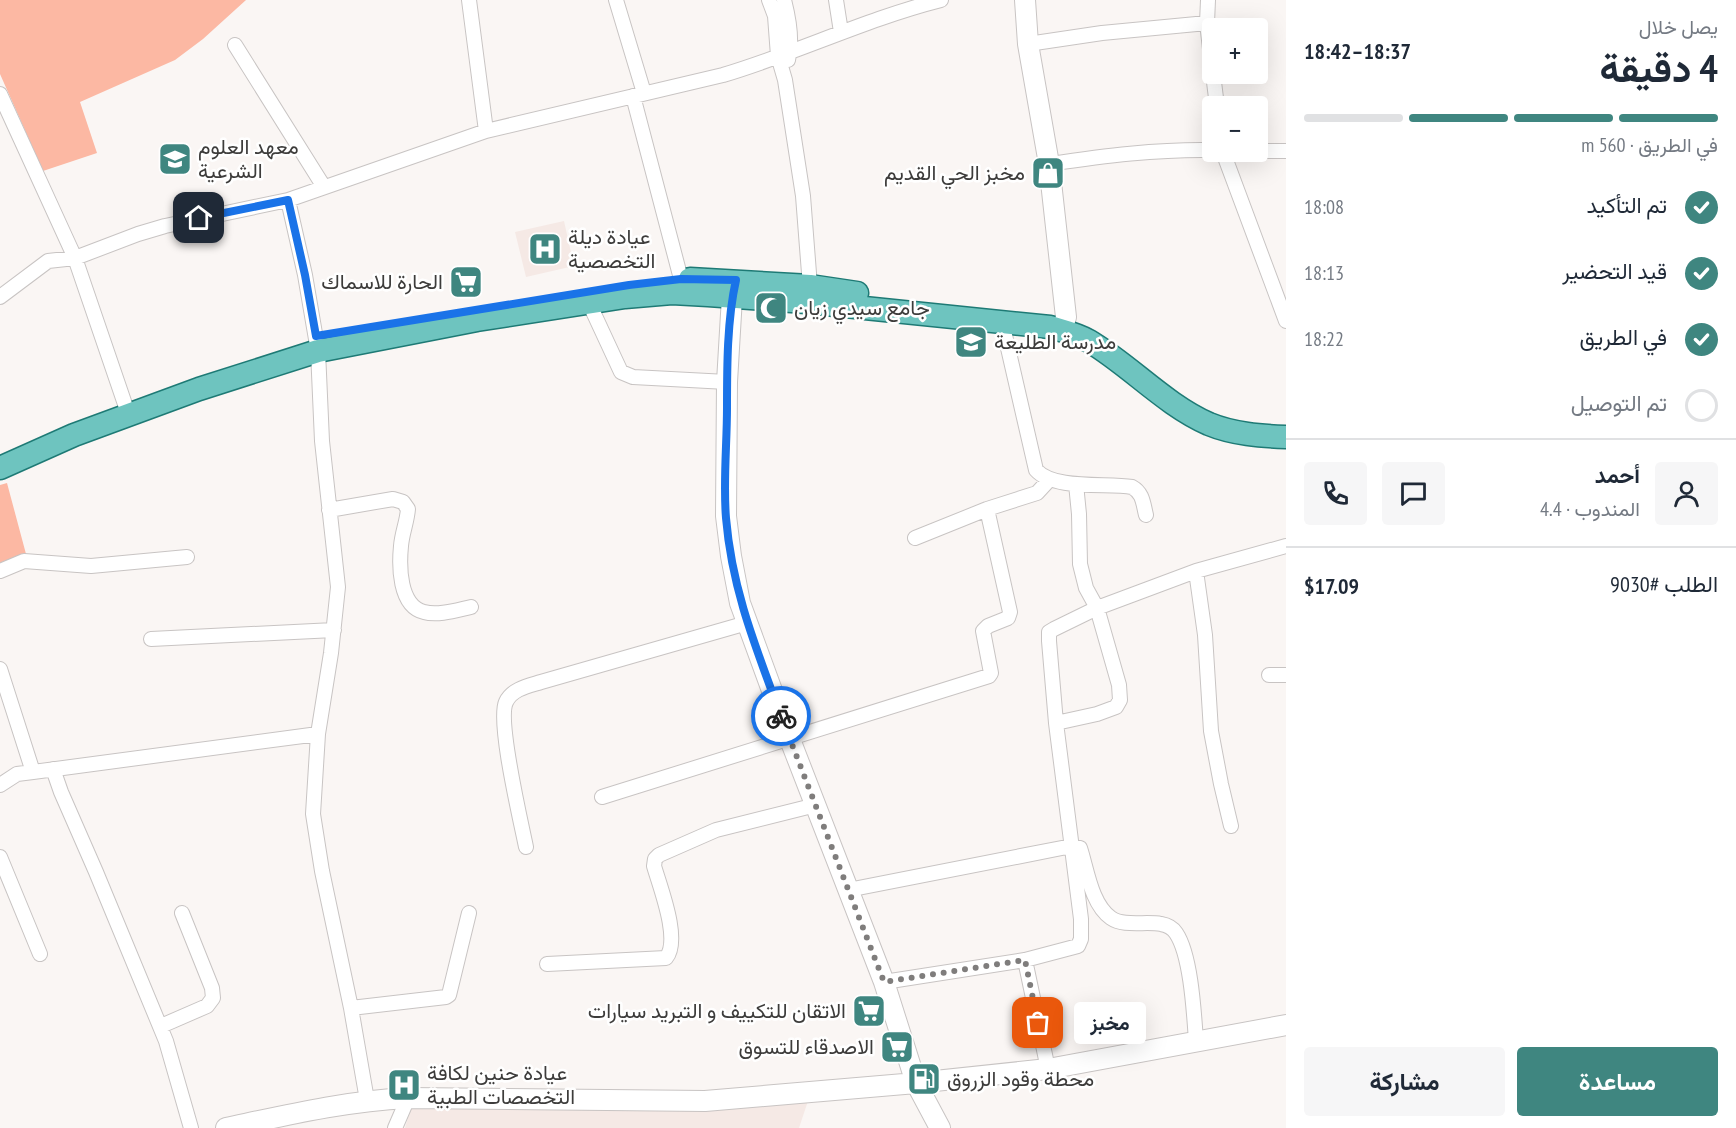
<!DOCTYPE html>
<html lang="ar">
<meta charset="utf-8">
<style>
:root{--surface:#fff;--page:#f6f6f7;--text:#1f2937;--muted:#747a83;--line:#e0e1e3;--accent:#3f8680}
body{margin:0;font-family:"PT Sans Narrow",Vazirmatn,sans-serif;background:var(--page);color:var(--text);direction:rtl;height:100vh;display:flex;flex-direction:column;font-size:22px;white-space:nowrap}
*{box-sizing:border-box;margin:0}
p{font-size:20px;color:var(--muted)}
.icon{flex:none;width:33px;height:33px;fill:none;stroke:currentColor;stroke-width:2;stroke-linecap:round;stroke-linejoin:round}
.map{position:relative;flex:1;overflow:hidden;direction:ltr}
.details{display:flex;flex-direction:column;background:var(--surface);width:450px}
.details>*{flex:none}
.buttons{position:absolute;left:1202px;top:18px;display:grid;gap:12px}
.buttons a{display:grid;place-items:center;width:66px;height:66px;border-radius:6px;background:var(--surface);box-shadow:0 6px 24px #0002;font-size:30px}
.pin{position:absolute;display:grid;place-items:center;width:51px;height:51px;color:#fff;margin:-26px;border-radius:12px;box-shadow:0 3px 9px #0006}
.courier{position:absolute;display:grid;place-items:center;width:60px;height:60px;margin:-30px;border:4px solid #1a73e8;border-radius:50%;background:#fff;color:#222;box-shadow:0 2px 8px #0007}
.bubble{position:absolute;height:42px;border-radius:6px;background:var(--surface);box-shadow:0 6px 24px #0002;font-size:20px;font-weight:700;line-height:42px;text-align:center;direction:rtl}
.summary em{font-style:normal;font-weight:700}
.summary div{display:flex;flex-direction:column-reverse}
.summary{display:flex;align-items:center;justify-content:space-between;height:102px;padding:0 18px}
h1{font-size:39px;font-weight:700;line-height:45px}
.bar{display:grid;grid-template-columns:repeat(4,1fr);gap:9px 6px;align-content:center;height:72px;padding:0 18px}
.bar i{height:8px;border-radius:4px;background:var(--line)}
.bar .current{background:var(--accent)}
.bar p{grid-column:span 4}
.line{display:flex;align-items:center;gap:15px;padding:0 18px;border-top:2px solid var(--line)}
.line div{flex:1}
.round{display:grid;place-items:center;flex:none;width:63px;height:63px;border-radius:6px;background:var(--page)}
ol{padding:0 18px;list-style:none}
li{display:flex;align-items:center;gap:18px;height:66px}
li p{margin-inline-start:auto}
li .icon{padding:6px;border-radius:50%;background:var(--accent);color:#fff;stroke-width:4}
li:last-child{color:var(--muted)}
li i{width:33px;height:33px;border:3px solid var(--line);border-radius:50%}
.button{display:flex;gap:12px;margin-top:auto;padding:12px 18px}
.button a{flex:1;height:69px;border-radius:6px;background:var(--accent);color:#fff;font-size:24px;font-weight:700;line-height:69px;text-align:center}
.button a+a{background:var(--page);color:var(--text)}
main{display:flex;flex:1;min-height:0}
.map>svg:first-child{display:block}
.built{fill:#f5e9e5}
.green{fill:#fcb8a3}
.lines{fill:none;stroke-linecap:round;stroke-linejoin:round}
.street-casing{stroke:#c8c4c3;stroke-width:16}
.secondary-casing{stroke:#c8c4c3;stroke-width:22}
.primary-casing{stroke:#1e7a75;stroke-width:25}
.street{stroke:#fff;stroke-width:14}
.secondary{stroke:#fff;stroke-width:20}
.primary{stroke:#6ec4bf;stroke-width:22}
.done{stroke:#7f7d7c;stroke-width:6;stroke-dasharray:0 10.8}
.route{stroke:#1a73e8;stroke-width:8}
.labels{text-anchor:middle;stroke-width:5;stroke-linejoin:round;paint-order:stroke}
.poi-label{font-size:21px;fill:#3d3c3b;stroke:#fff;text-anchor:start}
</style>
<main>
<section class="details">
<div class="summary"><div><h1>4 دقيقة</h1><p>يصل خلال</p></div><em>18:37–18:42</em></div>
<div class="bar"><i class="current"></i><i class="current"></i><i class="current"></i><i></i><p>في الطريق · 560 m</p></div>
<ol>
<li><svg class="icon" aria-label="check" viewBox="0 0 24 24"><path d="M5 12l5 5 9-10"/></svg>تم التأكيد<p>18:08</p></li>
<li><svg class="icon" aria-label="check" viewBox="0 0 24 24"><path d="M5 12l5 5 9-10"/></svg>قيد التحضير<p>18:13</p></li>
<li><svg class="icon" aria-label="check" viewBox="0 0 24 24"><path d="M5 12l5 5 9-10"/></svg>في الطريق<p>18:22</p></li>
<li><i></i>تم التوصيل</li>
</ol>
<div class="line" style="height:108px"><a class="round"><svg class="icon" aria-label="person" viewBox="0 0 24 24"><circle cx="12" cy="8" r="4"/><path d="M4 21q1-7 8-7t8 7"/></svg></a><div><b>أحمد</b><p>المندوب · 4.4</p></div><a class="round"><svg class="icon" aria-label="chat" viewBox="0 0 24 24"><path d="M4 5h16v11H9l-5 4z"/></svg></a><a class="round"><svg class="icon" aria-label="phone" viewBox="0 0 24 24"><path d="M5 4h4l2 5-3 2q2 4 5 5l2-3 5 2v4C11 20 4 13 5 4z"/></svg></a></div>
<div class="line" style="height:78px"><div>الطلب #9030</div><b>$17.09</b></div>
<div class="button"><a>مساعدة</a><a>مشاركة</a></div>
</section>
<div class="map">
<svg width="1286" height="1128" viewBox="0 0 1286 1128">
<rect width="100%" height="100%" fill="#faf6f4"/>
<path class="built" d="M 564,221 L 574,266 L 526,277 L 515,232 Z
M 809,1098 L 799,1128 L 405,1128 L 412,1104 Z"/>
<path class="green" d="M 0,0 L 246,0 L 203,39 L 175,60 L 80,102 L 97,153 L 43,171 L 0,74 Z
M 7,483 L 26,554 L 0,563 L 0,485 Z"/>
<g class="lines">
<g class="street-casing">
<path id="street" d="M 469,0 L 486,131
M 616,0 L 644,93
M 769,0 L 775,16 L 778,56 L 785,80 L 803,196 L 810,286 L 809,291
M 784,0 C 789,19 793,40 788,60
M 836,0 L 841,32
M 1208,0 L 1207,23 L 1212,66
M 1028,44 L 1102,33 L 1207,23
M 235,45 L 324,187
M 1213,74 L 1217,106
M 0,94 L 75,258 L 129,416
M 633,96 L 681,279 L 682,291
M 1257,151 L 1286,151
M 1223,152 L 1286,321
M 1049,164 C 1104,156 1157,149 1212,150
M 288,200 L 305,275 L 318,351 L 322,441 L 338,587 L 331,653 L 318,734 L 313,814 L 322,871 L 351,1008 L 367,1100
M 0,297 L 48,261 L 75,258 L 138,234 L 165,226 L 288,200 L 486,131 L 723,75 C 797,53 866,19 941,0
M 589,303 L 621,372 L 633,377 L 727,382
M 1002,322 L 1036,470 C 1054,490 1105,483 1132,487 C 1143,493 1143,503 1146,515
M 329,510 L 393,499 L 403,502 L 408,509 C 407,522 402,533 401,546 C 399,566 399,606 424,612 C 438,616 457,610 471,607
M 915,538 L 987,509 L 1037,493 L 1049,480
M 0,571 L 24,561 L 91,566 L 187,557
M 1196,571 L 1205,635 L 1211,731 L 1221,784 L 1231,826
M 151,639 L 334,630
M 0,669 L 33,772 L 17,774 L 0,785
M 1269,675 L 1286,675
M 1056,723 L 1049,641 L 1049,632 L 1054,629 L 1097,608 L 1196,571 L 1286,546
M 53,769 L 61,792 L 96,872 L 166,1041 L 191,1128
M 33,772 L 318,734
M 602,797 L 989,676 L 991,673 L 983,631 L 988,626 L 1008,618 L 1010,612 L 987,509
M 526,847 C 521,822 497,721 506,702 C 512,689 528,686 541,682 L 747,623
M 0,857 L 40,954
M 848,890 L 1072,846 L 1080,848 C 1087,869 1091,904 1111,918 C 1124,927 1146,921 1161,924 C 1167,925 1172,927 1176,933 C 1191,955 1194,1013 1196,1041
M 1025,960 L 1048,1069
M 547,964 L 666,958 C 681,940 660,887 654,866 L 655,859 L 659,855 L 716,830 L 816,805
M 884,982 L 1025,960 L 1078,946 L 1081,939 L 1081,919 L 1056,723 L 1097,714 L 1116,707 L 1120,700 L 1119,685 L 1097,608 L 1086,588 L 1080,564 L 1079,514 L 1076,484
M 351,1008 L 446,997 L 449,995 L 469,913
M 161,1026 L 207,1006 L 213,998 L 212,988 L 182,913
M 395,1128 L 408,1098"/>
</g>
<g class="secondary-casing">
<path id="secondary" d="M 1025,0 L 1028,44 L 1049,164 L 1066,317 L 1062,331
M 736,283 L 732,297 L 727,382 L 726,516 L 731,556 L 740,603 L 789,737 L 884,982 L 916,1083 L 940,1128
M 226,1128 C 287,1115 346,1101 408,1098 L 705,1101 L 916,1083 L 1048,1069 L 1286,1025"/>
</g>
<g class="primary-casing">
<path id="primary" d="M 690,279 L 810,286 L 857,293
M 0,468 L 74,435 L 199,389 L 318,351 L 477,320 L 625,297 L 672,293 L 708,295 L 806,302 L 1050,327 C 1063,331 1077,334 1089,341 C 1131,366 1164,404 1209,424 C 1233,434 1261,436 1286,437"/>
</g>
<use href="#street" class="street"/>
<use href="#secondary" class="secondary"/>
<use href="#primary" class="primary"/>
</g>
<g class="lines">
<path class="done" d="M 781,716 L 884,982 L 1025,960 L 1038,1023"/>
<path class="route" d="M 199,218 L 288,200 L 305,275 L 316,336 L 629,285 L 681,279 L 736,280 C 727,320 727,367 727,408 C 727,444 723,482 726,518 C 732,590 756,648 781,716"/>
</g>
<defs>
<g id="school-square" transform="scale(1.725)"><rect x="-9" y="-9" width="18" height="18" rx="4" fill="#3f8680" stroke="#fff"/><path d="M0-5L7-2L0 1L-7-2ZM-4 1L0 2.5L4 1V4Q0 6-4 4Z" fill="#fff"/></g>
<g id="shop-square" transform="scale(1.725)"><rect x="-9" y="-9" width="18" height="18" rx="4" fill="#3f8680" stroke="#fff"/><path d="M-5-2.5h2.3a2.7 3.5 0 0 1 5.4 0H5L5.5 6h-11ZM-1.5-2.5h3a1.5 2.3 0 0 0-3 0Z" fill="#fff"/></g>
<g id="hospital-square" transform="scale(1.725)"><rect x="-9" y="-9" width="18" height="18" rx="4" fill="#3f8680" stroke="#fff"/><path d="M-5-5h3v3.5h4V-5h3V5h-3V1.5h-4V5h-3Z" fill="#fff"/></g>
<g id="supermarket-square" transform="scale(1.725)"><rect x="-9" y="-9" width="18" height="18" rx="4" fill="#3f8680" stroke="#fff"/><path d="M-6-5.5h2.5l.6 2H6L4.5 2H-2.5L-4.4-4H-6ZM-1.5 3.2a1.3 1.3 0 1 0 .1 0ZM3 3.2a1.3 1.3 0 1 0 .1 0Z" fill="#fff"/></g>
<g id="mosque-square" transform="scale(1.725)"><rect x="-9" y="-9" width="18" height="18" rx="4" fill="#3f8680" stroke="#fff"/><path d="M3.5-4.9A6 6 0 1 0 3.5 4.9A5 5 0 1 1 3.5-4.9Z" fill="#fff"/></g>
<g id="fuel-square" transform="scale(1.725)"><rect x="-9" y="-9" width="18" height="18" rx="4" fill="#3f8680" stroke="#fff"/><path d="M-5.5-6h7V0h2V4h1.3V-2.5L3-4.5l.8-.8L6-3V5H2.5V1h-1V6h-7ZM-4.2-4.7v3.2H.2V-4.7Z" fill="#fff"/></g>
</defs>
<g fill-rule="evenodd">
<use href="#school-square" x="175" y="159"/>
<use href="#shop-square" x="1048" y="173"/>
<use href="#hospital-square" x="545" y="249"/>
<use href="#supermarket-square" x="466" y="282"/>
<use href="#mosque-square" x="771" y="308"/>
<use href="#school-square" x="971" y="342"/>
<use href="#supermarket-square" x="869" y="1011"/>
<use href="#supermarket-square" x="897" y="1047"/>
<use href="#fuel-square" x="924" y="1079"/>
<use href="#hospital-square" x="404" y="1085"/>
</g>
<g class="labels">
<g class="poi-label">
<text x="198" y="154">معهد العلوم<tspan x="198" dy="24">الشرعية</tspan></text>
<text x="1025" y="180" text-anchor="end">مخبز الحي القديم</text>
<text x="568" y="244">عيادة ديلة<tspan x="568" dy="24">التخصصية</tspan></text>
<text x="443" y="289" text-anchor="end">الحارة للاسماك</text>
<text x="794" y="315">جامع سيدي زيان</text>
<text x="994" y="349">مدرسة الطليعة</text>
<text x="846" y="1018" text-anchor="end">الاتقان للتكييف و التبريد سيارات</text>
<text x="874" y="1054" text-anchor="end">الاصدقاء للتسوق</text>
<text x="427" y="1080">عيادة حنين لكافة<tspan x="427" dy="24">التخصصات الطبية</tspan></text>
<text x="947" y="1086">محطة وقود الزروق</text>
</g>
</g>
</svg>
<div class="buttons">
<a>+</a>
<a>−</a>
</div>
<div class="pin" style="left:1038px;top:1023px;background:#ea580c"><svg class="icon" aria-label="bag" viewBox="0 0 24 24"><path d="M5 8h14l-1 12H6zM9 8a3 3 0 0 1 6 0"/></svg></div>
<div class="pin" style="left:199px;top:218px;background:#1f2937"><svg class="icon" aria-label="home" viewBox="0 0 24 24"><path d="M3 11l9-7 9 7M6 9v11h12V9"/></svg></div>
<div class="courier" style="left:781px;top:716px"><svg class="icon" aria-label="bike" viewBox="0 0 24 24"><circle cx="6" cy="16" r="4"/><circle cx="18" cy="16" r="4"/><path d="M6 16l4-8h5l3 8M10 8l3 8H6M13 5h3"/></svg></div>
<div class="bubble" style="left:1074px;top:1002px;width:72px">مخبز</div>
</div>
</main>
